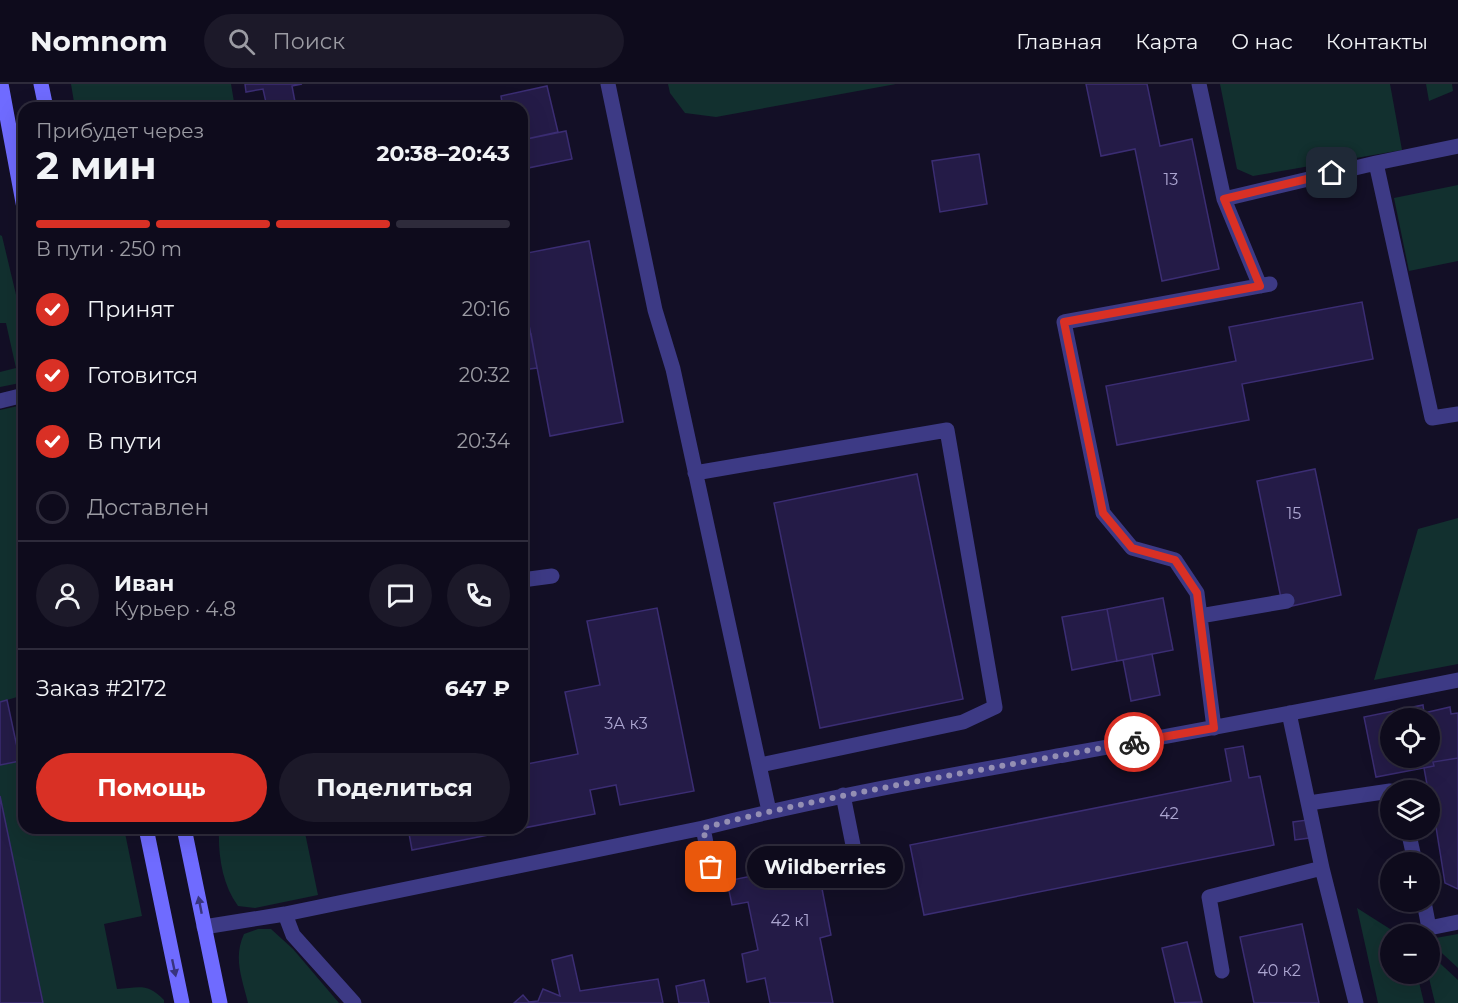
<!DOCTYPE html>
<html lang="ru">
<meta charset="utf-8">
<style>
:root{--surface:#0e0b1c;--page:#1c1929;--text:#f1f3f6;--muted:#9b9ba3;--line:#2e2b3b;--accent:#d93025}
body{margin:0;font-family:Montserrat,sans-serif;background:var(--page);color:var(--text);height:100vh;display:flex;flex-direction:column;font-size:22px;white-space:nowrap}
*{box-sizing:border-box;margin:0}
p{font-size:20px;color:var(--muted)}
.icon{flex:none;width:33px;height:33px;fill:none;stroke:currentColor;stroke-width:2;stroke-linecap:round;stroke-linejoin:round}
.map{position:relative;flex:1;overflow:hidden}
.drawer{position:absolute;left:18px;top:18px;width:510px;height:732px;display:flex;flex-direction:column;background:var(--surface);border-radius:18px;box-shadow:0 6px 24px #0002,0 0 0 2px var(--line)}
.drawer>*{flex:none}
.tools{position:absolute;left:1380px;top:624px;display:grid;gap:12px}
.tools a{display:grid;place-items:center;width:60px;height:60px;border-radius:50%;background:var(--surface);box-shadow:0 6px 24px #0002,0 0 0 2px var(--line);font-size:30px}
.pin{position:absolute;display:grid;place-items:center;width:51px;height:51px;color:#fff;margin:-26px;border-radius:12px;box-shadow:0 3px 9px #0006}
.courier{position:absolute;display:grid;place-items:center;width:60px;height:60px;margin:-30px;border:4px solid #d93025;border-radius:50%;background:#fff;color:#222;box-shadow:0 2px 8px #0007}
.bubble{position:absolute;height:42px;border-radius:21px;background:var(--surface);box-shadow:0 6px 24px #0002,0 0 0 2px var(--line);font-size:20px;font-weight:700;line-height:42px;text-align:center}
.overview em{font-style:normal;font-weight:700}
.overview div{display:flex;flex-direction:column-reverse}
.overview{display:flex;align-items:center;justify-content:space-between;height:102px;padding:0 18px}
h1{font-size:39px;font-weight:700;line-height:45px}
.bar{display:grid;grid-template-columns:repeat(4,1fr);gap:9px 6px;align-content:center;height:72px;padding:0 18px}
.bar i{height:8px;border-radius:4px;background:var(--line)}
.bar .on{background:var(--accent)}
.bar p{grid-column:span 4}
.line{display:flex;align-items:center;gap:15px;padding:0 18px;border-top:2px solid var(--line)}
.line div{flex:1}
.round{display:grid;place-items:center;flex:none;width:63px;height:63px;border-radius:32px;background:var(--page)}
ol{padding:0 18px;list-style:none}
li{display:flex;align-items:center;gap:18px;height:66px}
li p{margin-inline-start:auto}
li .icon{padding:6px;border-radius:50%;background:var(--accent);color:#fff;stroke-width:4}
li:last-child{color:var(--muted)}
li i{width:33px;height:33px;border:3px solid var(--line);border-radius:50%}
.cta{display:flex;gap:12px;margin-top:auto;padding:12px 18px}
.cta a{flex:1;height:69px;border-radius:36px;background:var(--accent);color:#fff;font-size:24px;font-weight:700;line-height:69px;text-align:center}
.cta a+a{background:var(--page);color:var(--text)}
header{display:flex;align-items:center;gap:36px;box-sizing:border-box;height:84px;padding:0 30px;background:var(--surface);border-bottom:2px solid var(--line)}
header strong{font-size:28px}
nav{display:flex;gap:33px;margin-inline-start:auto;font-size:21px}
.search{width:420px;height:54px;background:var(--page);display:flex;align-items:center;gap:15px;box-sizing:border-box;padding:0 21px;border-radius:33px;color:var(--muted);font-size:22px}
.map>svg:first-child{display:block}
.green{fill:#12302f}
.building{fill:#241b47;stroke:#3b2d73;stroke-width:1.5;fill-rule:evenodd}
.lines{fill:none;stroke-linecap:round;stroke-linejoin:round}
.service{stroke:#3d3a85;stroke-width:15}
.secondary{stroke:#6f6bff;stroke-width:15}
.oneway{fill:#38347d}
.done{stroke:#948fb3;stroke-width:6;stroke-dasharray:0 10.8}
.route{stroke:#d93025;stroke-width:8}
.labels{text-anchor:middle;stroke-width:6;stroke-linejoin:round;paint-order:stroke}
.number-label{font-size:16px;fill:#aca6d1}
</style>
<header>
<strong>Nomnom</strong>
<div class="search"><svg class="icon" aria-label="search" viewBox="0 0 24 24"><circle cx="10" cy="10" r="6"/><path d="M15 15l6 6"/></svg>Поиск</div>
<nav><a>Главная</a><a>Карта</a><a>О нас</a><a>Контакты</a></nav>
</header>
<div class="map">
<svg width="1458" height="919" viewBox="0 0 1458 919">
<rect width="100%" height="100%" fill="#130f26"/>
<path class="green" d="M 71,0 L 231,0 L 235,24 L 75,24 Z
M 668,0 L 896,0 L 716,33 L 685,29 L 670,9 Z
M 1220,0 L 1390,0 L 1402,66 L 1253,92 L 1237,85 Z
M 1426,0 L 1452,0 L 1453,7 L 1429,17 Z
M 1458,101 L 1458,177 L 1409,187 L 1394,114 Z
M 0,151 L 2,152 L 24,244 L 24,293 L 20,299 L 0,303 L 0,288 L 16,284 L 6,239 L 0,239 Z
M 18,322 L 24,325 L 24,611 L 0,618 L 0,326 Z
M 1458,434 L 1458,580 L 1374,596 L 1418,445 Z
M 24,675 L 24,744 L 124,744 L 142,832 L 104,840 L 117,905 C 138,904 147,898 164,916 L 164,919 L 43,919 L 0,712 L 0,681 Z
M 219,744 L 304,744 L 318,811 L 255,824 L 238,822 C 222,800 218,771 219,744 Z
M 1357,824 L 1398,850 L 1390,850 L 1390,890 L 1417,890 L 1424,919 L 1378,919 Z
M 258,845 L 271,845 L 293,865 L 339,919 L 248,919 C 242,894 233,874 244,850 Z
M 1458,850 L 1458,884 L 1430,858 L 1430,855 Z
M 1430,870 L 1458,896 L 1458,919 L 1435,919 L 1428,890 Z"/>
<path class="building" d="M 245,0 L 302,0 L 292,2 L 295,18 L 267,23 L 263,5 L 246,8 Z
M 1086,0 L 1147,0 L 1160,62 L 1192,55 L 1219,185 L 1162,197 L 1135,65 L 1101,72 Z
M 547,2 L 558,48 L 522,56 L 522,24 L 503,24 L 501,12 Z
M 295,18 L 297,24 L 267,24 L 267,23 Z
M 566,47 L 572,75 L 528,84 L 522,56 Z
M 979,70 L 987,120 L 940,128 L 932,77 Z
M 589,157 L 623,338 L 550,352 L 522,204 L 522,170 Z
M 1362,218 L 1373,275 L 1242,300 L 1249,336 L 1117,361 L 1106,302 L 1236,277 L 1229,243 Z
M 531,250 L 537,284 L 522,286 L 522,251 Z
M 1315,385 L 1341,511 L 1283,524 L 1257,397 Z
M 917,390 L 963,615 L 820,644 L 774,419 Z
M 1163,514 L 1173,566 L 1117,577 L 1107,525 Z
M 657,524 L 694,707 L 620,721 L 616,701 L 590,706 L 595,730 L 412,766 L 408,744 L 522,744 L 522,681 L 578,670 L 565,608 L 600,601 L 587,537 Z
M 1107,525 L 1117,577 L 1072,586 L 1062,533 Z
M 1152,570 L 1160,611 L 1131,617 L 1123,576 Z
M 7,616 L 20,677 L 0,681 L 0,618 Z
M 1423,621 L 1424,629 L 1450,623 L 1451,630 L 1458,629 L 1458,676 L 1458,674 L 1433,678 L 1434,682 L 1376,693 L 1364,633 ZM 1390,634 L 1430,634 L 1430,674 L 1390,674 Z
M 1243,662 L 1249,694 L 1260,692 L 1274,761 L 924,831 L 910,761 L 1231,697 L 1225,665 Z
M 1458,674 L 1458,805 L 1445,799 L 1430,706 L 1428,706 L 1424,684 L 1434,682 L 1433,678 Z
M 0,712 L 43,919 L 0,919 Z
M 1307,736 L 1309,754 L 1295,756 L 1293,738 Z
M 817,779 L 831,851 L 820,854 L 833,919 L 770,919 L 765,894 L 747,898 L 742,870 L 758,866 L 748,818 L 732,821 L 727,797 Z
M 1302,840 L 1319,919 L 1254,919 L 1240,853 Z
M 1187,858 L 1202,918 L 1175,919 L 1162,864 Z
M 572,871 L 580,907 L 658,895 L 663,919 L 514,919 L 523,911 L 529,918 L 538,917 L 543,905 L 560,912 L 552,876 Z
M 704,896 L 709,919 L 679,919 L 676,902 Z"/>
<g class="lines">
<path class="service" d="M 608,0 L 655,226 L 673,285 L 769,727
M 1199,0 L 1224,115 L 1260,202
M 1458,62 L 1376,79 L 1432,334 L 1458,330
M 1224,115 L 1376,79
M 0,317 L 24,311
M 695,389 L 947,346 L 995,623 L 963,638 L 760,681
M 522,496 L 552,492
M 1200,532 L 1287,517
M 1289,629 L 1322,784 L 1356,919
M 1214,644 L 1197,509 L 1175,476 L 1132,464 L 1103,429 L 1064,238 L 1270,200
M 843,711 L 859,791
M 1309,719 L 1390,707
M 703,744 L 711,784
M 1408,746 L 1415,778
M 1424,818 L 1429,844 L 1458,838
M 285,830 L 293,851 L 354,919
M 204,843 L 285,830 L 703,744 C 824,713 946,692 1069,670 C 1199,647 1328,622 1458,596
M 1222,887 L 1209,813 L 1322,784"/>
<path class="secondary" d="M 1,0 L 24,124
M 41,0 L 46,24
M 146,744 L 182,919
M 184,744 L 220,919"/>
</g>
<defs><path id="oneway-solid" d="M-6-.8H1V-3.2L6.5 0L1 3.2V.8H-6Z" transform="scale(1.5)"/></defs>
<g class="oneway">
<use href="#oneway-solid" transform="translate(200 821) rotate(-101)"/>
<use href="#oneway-solid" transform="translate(174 884) rotate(78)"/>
</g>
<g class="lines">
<path class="done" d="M 711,783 L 703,744 C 845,707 990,685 1134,658"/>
<path class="route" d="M 1134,658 L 1214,644 L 1197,509 L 1175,476 L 1132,464 L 1103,429 L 1064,238 L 1260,202 L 1224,115 L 1332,89"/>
</g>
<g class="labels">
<g class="number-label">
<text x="1171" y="101">13</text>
<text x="1294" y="435">15</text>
<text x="626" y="645">3А к3</text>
<text x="1169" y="735">42</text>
<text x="790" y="842">42 к1</text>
<text x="1279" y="892">40 к2</text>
</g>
</g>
</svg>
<div class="tools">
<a><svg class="icon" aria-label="locate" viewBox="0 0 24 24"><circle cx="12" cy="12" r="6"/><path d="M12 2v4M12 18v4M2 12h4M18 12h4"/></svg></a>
<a><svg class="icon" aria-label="layers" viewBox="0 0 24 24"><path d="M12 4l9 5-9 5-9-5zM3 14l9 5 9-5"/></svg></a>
<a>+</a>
<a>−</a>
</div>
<div class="pin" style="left:711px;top:783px;background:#ea580c"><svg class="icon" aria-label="bag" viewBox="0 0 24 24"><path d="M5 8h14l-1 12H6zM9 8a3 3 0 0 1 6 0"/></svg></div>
<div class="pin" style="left:1332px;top:89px;background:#1f2937"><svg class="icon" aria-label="home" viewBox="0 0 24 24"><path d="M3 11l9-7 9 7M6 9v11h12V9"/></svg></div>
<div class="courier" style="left:1134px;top:658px"><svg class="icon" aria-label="bike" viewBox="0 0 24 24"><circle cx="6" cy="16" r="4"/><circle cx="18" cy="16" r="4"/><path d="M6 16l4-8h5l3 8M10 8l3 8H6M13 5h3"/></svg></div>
<div class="bubble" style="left:747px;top:762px;width:156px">Wildberries</div>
<section class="drawer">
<div class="overview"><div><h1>2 мин</h1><p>Прибудет через</p></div><em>20:38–20:43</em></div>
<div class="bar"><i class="on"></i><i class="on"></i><i class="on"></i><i></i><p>В пути · 250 m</p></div>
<ol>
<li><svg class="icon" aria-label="check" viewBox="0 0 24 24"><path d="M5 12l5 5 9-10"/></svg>Принят<p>20:16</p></li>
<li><svg class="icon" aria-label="check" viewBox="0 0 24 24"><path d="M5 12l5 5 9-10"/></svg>Готовится<p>20:32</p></li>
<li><svg class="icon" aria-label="check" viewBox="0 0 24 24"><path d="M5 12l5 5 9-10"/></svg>В пути<p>20:34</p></li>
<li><i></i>Доставлен</li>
</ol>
<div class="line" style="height:108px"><a class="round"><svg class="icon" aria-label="person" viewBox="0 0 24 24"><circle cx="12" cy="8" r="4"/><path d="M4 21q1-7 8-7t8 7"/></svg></a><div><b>Иван</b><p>Курьер · 4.8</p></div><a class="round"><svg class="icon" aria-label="chat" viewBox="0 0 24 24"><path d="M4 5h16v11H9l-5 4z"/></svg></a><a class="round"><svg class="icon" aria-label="phone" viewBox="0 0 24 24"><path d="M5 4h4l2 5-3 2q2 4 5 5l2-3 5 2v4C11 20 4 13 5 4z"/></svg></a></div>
<div class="line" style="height:78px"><div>Заказ #2172</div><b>647 ₽</b></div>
<div class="cta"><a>Помощь</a><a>Поделиться</a></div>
</section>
</div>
